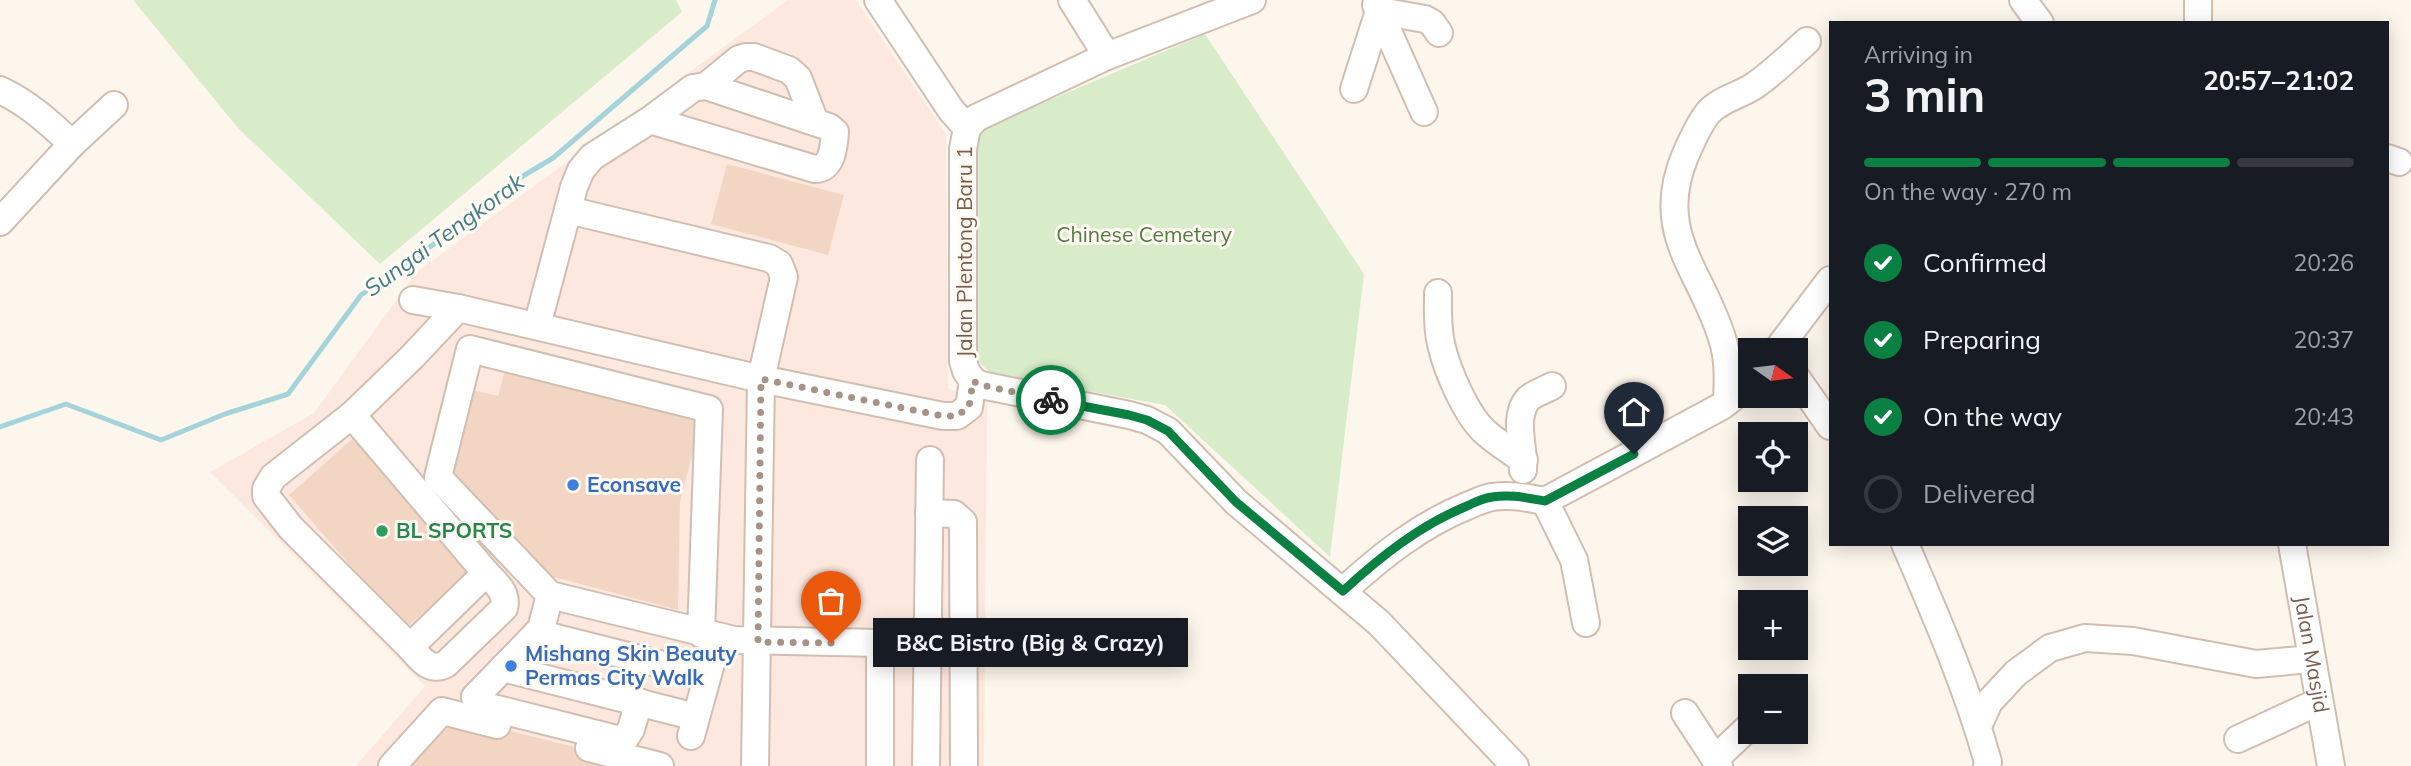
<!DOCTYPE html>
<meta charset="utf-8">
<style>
:root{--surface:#171b24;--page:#20242c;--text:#f1f3f6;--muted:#9ea1a6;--line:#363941;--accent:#0b8043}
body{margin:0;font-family:Mulish,sans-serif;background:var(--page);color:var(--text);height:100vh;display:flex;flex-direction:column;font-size:26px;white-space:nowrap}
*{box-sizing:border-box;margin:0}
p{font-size:23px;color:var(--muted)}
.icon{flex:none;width:38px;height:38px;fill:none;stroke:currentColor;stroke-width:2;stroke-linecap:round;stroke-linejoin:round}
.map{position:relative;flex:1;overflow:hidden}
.sheet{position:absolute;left:1829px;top:21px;width:560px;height:525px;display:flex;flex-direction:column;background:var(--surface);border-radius:0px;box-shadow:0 4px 18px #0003}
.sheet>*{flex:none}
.needle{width:46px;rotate:104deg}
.tools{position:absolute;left:1738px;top:338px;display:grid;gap:14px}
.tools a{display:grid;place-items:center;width:70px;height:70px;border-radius:0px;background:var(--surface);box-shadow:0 4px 18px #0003;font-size:35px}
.pin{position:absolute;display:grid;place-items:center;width:60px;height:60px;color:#fff;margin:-72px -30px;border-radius:50% 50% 50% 0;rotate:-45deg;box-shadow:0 0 7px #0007}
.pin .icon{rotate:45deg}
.courier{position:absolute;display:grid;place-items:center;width:70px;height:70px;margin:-35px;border:5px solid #0b8043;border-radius:50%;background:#fff;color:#222;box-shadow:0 2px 9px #0007}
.bubble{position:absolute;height:49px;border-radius:0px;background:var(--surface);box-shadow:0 4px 18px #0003;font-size:23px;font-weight:700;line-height:49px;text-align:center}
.summary em{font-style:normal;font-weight:700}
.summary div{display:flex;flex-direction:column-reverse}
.summary{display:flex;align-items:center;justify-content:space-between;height:119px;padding:0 35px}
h1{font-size:46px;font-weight:700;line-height:52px}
.bar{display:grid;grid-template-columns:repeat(4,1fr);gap:10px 7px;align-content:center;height:84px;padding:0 35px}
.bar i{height:9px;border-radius:5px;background:var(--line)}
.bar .selected{background:var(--accent)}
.bar p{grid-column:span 4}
ol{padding:0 35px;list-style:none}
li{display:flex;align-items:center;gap:21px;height:77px}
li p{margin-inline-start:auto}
li .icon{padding:7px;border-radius:50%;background:var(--accent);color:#fff;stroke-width:4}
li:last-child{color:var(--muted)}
li i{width:38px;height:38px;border:4px solid var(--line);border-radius:50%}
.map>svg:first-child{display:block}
.commercial{fill:#fde8e0}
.green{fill:#d8ecc9}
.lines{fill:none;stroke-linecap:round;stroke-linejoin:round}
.stream{stroke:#a5d3da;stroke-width:5}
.building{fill:#f3d5c3}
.minor-casing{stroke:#d1beb0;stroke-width:30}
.minor{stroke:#fff;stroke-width:26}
.done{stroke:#a89285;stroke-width:7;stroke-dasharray:0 12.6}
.route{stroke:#0b8043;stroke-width:9}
.shop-dot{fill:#3f7fe0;stroke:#fffaf3;stroke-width:2.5}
.leisure-dot{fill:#2e9e5b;stroke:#fffaf3;stroke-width:2.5}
.labels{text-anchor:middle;stroke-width:6;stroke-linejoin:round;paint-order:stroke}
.park-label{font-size:21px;fill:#537a41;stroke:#fffaf3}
.street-label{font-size:21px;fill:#7a5c4d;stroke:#fffaf3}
.shop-label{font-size:21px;font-weight:bold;fill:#366cbe;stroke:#fffaf3;text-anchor:start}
.leisure-label{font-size:21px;font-weight:bold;fill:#27864d;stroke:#fffaf3;text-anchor:start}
.water-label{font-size:23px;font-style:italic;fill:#437c86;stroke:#fffaf3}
</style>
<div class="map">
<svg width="2411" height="766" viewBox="0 0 2411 766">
<rect width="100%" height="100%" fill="#fdf6ec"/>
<path class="commercial" d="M 788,0 L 856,0 L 946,134 L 948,388 L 987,402 L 984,766 L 356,766 L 425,686 L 210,472 L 314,413 L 417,272 Z"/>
<path class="green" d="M 133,0 L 676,0 L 682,12 L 380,264 L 238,128 Z
M 1205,34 L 1364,274 L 1330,557 L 1165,405 L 992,374 L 972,356 L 975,139 L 989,126 Z"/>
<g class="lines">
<path class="stream" d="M 0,427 L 66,404 L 161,440 L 225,414 L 288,394 L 361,295 L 464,223 L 508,185 L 553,158 L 707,26 L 715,0"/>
</g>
<path class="building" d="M 727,164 L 844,195 L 828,255 L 711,224 Z
M 506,367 L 702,417 L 680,502 L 678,610 L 539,573 L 446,468 L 467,389 L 498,396 Z
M 358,434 L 474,568 L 405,629 L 289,495 Z
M 457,718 L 647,765 L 647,766 L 410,766 Z"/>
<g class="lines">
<g class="minor-casing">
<g id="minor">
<path d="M 878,0 L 951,110 L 967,128"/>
<path d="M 1072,0 L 1107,56"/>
<path d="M 1252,0 L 1107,56 L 976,118 L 967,128 L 963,149 L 963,361 L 966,371 L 973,381 L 981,385 L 1129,415 L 1147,420 L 1168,431 L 1236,502 L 1379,623 L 1515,766"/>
<path d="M 2023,0 L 2040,23"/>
<path d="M 2198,0 L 2198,23"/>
<path d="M 1379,11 L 1424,112"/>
<path d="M 1379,11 L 1425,19 L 1432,23 L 1439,33"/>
<path d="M 706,86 L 739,59 L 746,57 L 754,57 L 789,70 L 798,78 L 815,122"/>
<path d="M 1354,89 L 1379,11 L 1376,5"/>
<path d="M 0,90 C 28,103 50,123 72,144"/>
<path d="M 2387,158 L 2399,162"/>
<path d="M 568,210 L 769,258 L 779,264 L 784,277 L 761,379 L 755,766"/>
<path d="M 0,222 L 72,144 L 114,105"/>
<path d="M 1438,293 C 1438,311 1437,330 1442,348 C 1448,372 1466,414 1484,431 C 1496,442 1510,451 1524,460"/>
<path d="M 413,300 L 458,308 L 761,379 L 943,416 L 957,416 L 969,407 L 973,381"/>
<path d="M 537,326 L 574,187 L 581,170 L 592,157 L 650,120 L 693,88 L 706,86 L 829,127 L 835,132 C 834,147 832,169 815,169 L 650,120"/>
<path d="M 1777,350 L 1830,280"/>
<path d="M 1796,377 L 1830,426"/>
<path d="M 1727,402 C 1728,380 1729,359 1722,338 C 1701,270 1653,233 1685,156 C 1692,141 1698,125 1708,113 C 1720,99 1739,96 1754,86 C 1773,73 1790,56 1807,41"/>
<path d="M 352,415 L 486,573"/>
<path d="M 1523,470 C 1525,449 1512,418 1528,399 C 1533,394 1545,390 1552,386"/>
<path d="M 1545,501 L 1722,406 L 1736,395 L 1750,380"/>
<path d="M 1545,501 L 1574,560 L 1586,623"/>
<path d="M 929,513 L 954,514 L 963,522 L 964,766"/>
<path d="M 1905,544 C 1936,616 1967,687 1988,762 L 1987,766"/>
<path id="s1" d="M 2292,544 L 2331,766"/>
<path d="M 486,573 C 496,584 508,592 504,608 L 446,664 C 429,673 420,658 410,647 Z"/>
<path d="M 1343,591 C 1380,557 1420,525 1467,506 C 1475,503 1484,498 1492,497 C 1511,494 1527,498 1545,501"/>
<path d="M 550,595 L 541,629 L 475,697 L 477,704 L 617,739 L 626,737 L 631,729 L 639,702"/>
<path d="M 537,633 L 707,676"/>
<path d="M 701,634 L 709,409 L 470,349 L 438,477 L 550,595 L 734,640 L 880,643 L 928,642"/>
<path d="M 410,647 L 291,528 L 266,496 L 266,489 L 273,477 L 352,415 L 412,357 L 458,308"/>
<path d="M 503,668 L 696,717"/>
<path d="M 1685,713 L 1715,759"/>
<path d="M 1978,726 L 1989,702 L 2016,673 L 2050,648 L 2085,638 L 2133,641 L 2256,664 L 2311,659"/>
<path d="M 691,736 L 718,638"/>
<path d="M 2238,739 L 2318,702"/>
<path d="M 589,748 L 660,766"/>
<path d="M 392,766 L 442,711 L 497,725"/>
<path d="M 880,766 L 880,643"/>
<path d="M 926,766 L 930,460"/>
<path d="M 1719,766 L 1715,759 L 1750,726"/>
</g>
</g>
<use href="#minor" class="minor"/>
</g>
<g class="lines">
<path class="done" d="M 831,643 L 758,642 L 761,379 L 943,416 L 957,416 L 969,407 L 973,381 L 981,385 L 1051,400"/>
<path class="route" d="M 1051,400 L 1129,415 L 1147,420 L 1168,431 L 1236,502 L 1343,591 C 1380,557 1420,525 1467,506 C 1475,502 1484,498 1492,497 C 1511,494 1527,498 1545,501 L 1634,454"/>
</g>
<g class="shop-dot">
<circle cx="573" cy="485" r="7"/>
<circle cx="511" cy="666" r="7"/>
</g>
<circle class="leisure-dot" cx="382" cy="531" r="7"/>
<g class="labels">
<g class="park-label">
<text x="1144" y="242">Chinese Cemetery</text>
</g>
<g class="street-label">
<text transform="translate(965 252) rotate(-90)" y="7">Jalan Plentong Baru 1</text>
<text dy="7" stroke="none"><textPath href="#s1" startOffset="112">Jalan Masjid</textPath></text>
</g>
<g class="shop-label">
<text x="587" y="492">Econsave</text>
<text x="525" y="661">Mishang Skin Beauty<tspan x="525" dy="24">Permas City Walk</tspan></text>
</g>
<g class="leisure-label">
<text x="396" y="538">BL SPORTS</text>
</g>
<g class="water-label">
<text transform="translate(444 235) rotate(-36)" y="8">Sungai Tengkorak</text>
</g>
</g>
</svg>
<div class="tools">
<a><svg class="needle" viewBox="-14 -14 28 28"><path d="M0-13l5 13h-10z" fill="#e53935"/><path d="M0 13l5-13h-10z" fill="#9ea1a6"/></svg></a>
<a><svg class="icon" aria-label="locate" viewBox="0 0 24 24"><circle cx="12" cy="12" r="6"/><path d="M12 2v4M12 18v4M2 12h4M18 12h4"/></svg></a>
<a><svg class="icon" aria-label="layers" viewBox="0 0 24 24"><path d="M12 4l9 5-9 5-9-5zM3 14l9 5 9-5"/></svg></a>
<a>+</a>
<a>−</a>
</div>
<div class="pin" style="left:831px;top:643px;background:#ea580c"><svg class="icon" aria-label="bag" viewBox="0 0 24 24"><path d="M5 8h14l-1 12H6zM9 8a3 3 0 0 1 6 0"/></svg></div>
<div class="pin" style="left:1634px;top:454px;background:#1f2937"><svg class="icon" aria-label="home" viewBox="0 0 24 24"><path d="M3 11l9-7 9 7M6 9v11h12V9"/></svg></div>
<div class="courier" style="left:1051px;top:400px"><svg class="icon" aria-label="bike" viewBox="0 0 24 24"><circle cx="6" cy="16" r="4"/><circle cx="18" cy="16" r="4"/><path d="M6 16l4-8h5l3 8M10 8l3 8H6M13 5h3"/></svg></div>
<div class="bubble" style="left:873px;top:618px;width:315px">B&amp;C Bistro (Big &amp; Crazy)</div>
<section class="sheet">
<div class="summary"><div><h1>3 min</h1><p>Arriving in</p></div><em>20:57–21:02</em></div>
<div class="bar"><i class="selected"></i><i class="selected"></i><i class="selected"></i><i></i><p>On the way · 270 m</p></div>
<ol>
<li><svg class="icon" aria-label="check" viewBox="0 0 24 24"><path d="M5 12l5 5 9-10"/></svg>Confirmed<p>20:26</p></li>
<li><svg class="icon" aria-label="check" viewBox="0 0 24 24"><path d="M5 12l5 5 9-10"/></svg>Preparing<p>20:37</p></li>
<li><svg class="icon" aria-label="check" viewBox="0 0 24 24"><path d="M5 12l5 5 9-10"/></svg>On the way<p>20:43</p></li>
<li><i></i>Delivered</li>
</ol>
</section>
</div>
